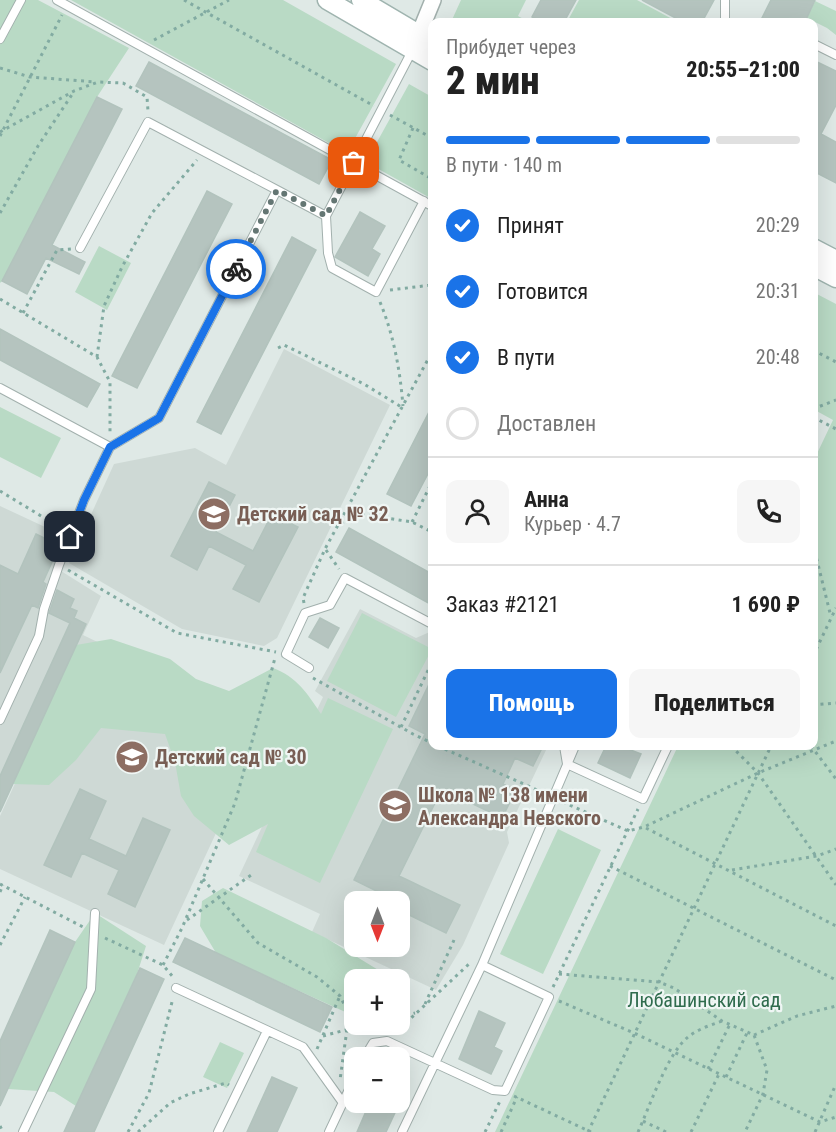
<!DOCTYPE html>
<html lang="ru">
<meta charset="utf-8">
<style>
:root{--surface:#fff;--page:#f6f6f6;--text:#222;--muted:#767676;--line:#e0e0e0;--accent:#1a73e8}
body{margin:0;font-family:"Roboto Condensed",sans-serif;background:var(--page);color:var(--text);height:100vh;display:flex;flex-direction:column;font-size:22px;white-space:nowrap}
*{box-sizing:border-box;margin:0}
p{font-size:20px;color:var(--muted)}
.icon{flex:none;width:33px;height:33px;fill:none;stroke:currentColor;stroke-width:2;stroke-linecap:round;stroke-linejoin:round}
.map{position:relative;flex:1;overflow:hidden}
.drawer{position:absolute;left:428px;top:18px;width:390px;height:732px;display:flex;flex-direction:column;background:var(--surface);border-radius:12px;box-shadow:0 6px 24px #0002}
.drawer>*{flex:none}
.needle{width:39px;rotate:180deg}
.tools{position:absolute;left:344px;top:891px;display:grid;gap:12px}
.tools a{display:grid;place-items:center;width:66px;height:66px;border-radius:12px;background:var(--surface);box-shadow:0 6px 24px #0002;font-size:30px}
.pin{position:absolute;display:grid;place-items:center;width:51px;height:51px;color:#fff;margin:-26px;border-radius:12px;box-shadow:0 3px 9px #0006}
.courier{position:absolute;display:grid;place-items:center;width:60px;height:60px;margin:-30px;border:4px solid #1a73e8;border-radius:50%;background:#fff;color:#222;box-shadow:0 2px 8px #0007}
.head em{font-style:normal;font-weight:800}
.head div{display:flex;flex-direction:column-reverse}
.head{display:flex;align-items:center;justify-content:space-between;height:102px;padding:0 18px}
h1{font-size:39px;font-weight:800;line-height:45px}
.bar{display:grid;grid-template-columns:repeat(4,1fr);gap:9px 6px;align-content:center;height:72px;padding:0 18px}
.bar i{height:8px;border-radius:4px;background:var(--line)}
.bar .current{background:var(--accent)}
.bar p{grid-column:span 4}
.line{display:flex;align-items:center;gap:15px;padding:0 18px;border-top:2px solid var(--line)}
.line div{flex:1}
.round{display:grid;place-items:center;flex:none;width:63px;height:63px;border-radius:12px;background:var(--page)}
ol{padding:0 18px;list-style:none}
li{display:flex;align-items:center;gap:18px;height:66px}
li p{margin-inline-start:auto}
li .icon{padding:6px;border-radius:50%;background:var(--accent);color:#fff;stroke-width:4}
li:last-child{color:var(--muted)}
li i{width:33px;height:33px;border:3px solid var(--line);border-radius:50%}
.cta{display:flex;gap:12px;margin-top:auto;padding:12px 18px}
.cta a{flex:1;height:69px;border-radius:12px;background:var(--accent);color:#fff;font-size:24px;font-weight:800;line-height:69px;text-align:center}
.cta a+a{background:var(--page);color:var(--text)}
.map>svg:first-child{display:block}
.built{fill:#ced9d5;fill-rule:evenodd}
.green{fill:#b9dac5}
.building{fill:#b5c4bf;stroke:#b2c3bd;stroke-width:1.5}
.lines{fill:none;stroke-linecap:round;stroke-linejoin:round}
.service-casing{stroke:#a2b0ad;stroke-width:10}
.minor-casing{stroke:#a2b0ad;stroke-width:18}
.secondary-casing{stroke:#9fb4af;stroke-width:21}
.path{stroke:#82aba2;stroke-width:3;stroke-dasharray:3 4.5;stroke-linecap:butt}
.service{stroke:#fff;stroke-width:8}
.minor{stroke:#fff;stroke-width:15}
.secondary{stroke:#fff;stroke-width:18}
.done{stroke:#647673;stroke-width:6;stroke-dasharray:0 10.8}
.route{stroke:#1a73e8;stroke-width:8}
.labels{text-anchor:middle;stroke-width:4.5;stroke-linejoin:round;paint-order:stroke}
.education-label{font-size:20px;font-weight:bold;fill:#785e54;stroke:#eff6f4;text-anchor:start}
.park-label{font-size:20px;fill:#2f6c4d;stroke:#eff6f4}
</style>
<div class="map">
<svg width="836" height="1132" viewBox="0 0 836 1132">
<rect width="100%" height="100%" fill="#dfe9e6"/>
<path class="built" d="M 284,349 L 390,405 L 277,638 L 264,646 L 182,629 L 69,563 L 114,464 L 195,448 L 226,465 Z
M 0,506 L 73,540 L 61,571 L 101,596 L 83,635 L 242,712 L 230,803 L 164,945 L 0,869 L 0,816 L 53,701 L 0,810 Z
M 360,609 L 416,638 L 432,631 L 432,746 L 548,746 L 507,832 L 509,843 L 463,945 L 436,990 L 312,932 L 320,914 L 239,876 L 323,697 L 315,691 ZM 354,902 L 399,902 L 399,946 L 354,946 Z"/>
<path class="green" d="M 0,0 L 38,0 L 129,48 L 97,97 L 2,281 L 0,283 Z
M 71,0 L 283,0 L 396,64 L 347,153 Z
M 461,0 L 526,0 L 518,16 L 529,22 L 451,22 Z
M 579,0 L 637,0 L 674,20 L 673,22 L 567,22 Z
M 815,1 L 836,11 L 836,35 L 827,28 L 807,18 Z
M 409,84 L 432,97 L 432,199 L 366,162 Z
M 99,246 L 131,263 L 107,310 L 75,292 Z
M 813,292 L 836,304 L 836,1132 L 495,1132 L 678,746 L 813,746 L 813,462 L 833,420 L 813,409 Z
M 0,407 L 61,438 L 41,478 L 0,457 Z
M 362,613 L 432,649 L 396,717 L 327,681 Z
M 111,639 L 170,659 L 196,679 L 229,691 L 273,668 C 297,677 307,693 321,714 L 328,698 L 393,729 L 320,883 L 256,852 L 268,824 L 229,845 L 194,816 L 181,796 L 175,762 L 165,734 L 101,728 L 76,760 L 49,785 L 13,784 L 76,645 Z
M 558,829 L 601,850 L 543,974 L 500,954 Z
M 223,888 L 326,938 L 393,979 L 354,980 L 354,1016 L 216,953 L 200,926 L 202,901 Z
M 95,913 L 146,946 L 137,974 L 76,1106 L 54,1092 L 8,1089 L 75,942 Z
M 220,1042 L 244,1053 L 227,1088 L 203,1077 Z"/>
<path class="building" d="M 541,0 L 576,0 L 564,22 L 542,22 L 532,17 Z
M 642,0 L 714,0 L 702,22 L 683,22 Z
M 771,0 L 815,0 L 805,22 L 760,22 Z
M 813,60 L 836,71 L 836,105 L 821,134 L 836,142 L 836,183 L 813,171 Z
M 149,62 L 332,160 L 319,184 L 136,86 Z
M 97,97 L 122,109 L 52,245 L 85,262 L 79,274 L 46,258 L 27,294 L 2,281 Z
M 207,191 L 232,204 L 137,388 L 112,376 Z
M 360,212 L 385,226 L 372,249 L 380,254 L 368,276 L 335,257 Z
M 292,237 L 316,250 L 221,434 L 197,422 Z
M 0,329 L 100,384 L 87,407 L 0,360 Z
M 432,406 L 432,466 L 411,506 L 387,494 Z
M 209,482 L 235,495 L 216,532 L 253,551 L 272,514 L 298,527 L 259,602 L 233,589 L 246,565 L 209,546 L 197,570 L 171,556 Z
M 349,528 L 432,574 L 432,605 L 336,552 Z
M 36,534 L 48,540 L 50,537 L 61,542 L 43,582 L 46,584 L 38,608 L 32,605 L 0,673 L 0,565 L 18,574 Z
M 57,590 L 74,599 L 70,608 L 77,611 L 74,618 L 86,624 L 0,812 L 0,776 L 70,623 L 49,613 Z
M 320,618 L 339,628 L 328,648 L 309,637 Z
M 432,678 L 432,746 L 543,746 L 533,766 L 515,758 L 503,784 L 516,790 L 502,818 L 442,789 L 399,876 L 460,905 L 446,933 L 399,910 L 399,902 L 354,880 L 425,734 L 409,726 Z
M 606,746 L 629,746 L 628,749 L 641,754 L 630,778 L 598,763 Z
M 80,789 L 106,801 L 89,839 L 126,856 L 143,818 L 170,830 L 135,907 L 108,894 L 119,870 L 82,853 L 71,877 L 44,865 Z
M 50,930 L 75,942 L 0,1106 L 0,1041 Z
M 185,938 L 332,1007 L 320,1032 L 173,962 Z
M 140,968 L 164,979 L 94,1132 L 64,1132 Z
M 479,1011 L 505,1023 L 494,1047 L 502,1051 L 491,1074 L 459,1059 Z
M 272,1077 L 297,1088 L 277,1132 L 247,1132 Z
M 370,1102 L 400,1102 L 386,1132 L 357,1132 Z"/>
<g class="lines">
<g class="service-casing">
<path id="service" d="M 57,0 L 432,206
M 725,0 L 725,22
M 0,39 L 21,0
M 816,45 L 836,55
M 412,51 L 326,216 L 328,253 L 332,268 L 376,292 L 424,201
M 80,248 L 148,122 L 277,190
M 0,388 L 110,447
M 309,668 L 286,654 L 305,613 L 330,605 L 345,578 L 432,624
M 0,720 L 39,636 L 44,609 L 59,565 L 84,500 L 110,447 L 159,418 L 277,190 L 326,216
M 564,746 L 567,764
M 567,764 L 643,799 L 668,746
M 176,988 L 303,1047 L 343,1103
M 364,1058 L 373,1043 L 387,1041 L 493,1090 L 505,1091 L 549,997 L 482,965
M 23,1132 L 91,989 L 95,913
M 218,1132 L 267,1031
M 329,1132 L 354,1079
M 402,1132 L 482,965 L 575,746"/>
</g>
<g class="minor-casing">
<path id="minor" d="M 415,44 L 433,0"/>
</g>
<g class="secondary-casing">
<path id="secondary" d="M 327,0 L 432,61
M 361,0 L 432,42
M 813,248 L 836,260
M 813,266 L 836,278"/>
</g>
<path class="path" d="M 184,0 L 374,106
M 154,40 L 229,0
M 0,68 L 30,77 L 96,82
M 390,115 L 432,138
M 413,128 L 399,160 L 432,179
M 0,132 L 74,91 L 98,82 L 123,83 L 147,97 L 148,111
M 0,136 L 62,15
M 0,213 L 38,146 L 73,93
M 390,290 L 432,285
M 0,299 L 97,357 L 110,382 L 110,434
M 380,302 C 394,336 400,370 403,406
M 23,313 L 57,250 L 71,249
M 278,348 L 284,345 L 364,384 L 403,408
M 813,350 L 836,362
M 97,357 L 104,306 L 122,267 L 152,213 L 197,160
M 813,409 L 836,400
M 813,417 L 836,429
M 0,491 L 51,522 L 59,534
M 412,522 L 432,482
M 341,523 L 361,514 L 412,522 L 432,532
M 813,544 L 831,617
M 326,550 L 339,569
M 68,570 L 177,633 L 276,652
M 304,603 L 303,598 L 325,549 L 432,352
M 813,656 L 836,608
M 313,678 L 413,734 L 432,743
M 813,705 L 836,703
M 401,727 L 432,662
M 438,746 L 544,793
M 731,746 L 758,773 L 836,885
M 811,746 L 836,779
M 563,802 L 628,831 L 644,827 L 758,773 L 836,741
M 646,828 L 836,926
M 610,866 L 836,980
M 732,870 L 817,856 L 836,849
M 203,879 L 258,943 L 317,977 L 340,996 L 347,1010 L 347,1029 L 340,1080
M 0,884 L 83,927
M 0,892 L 3,885
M 187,920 L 254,873
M 105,938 L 163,965 L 173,977
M 0,945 L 25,897
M 163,965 L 182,928 L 235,803 L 275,658
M 559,974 L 659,982 L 674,988 L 722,1021 L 754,1035 L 767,1070 L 763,1094 L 745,1132
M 553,987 L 638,809
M 559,1001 L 634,1033 L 820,1122 L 836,1117
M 425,1004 L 454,940
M 399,1017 L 415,1013
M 395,1033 L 469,964
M 754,1035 L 797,1016 L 836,1006
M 323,1036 L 368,1024
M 317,1049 L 339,998
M 708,1069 L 730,1024
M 726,1077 L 747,1033
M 514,1096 L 591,1132
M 643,1121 L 666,1132
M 0,1126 L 3,1132
M 128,1132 L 149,1093 L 173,998
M 138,1132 L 170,1103 L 189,1094 L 226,1083 L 229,1085
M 485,1132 L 500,1101
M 501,1132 L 517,1097
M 588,1132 L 771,746
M 638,1132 C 650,1106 667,1054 688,1037 C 698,1029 711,1025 722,1021
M 691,1132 L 719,1074
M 815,1132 L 836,1084"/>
<use href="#service" class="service"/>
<use href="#minor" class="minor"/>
<use href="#secondary" class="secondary"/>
</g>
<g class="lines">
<path class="done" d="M 236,269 L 277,190 L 326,216 L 354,163"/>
<path class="route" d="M 70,537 L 84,500 L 110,447 L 159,418 L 236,269"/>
</g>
<defs>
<g id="school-disc" transform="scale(1.725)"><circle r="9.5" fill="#8d6e63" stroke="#eff6f4"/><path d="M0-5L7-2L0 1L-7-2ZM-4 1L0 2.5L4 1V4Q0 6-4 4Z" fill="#fff"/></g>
</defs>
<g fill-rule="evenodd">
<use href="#school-disc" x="214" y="514"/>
<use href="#school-disc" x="132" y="757"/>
<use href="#school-disc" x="395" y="806"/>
</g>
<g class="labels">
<g class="education-label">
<text x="237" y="521">Детский сад № 32</text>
<text x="155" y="764">Детский сад № 30</text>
<text x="418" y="802">Школа № 138 имени<tspan x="418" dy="23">Александра Невского</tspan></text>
</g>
<g class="park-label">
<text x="704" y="1007">Любашинский сад</text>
</g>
</g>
</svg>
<div class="tools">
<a><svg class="needle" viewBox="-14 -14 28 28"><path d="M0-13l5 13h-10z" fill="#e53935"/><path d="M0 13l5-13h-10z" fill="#767676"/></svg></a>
<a>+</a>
<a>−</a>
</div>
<div class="pin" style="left:354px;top:163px;background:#ea580c"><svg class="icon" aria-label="bag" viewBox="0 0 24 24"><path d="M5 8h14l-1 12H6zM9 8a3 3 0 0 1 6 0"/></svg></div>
<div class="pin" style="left:70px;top:537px;background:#1f2937"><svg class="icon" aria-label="home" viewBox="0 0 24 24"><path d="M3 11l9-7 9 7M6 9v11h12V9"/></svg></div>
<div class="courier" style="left:236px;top:269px"><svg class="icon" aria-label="bike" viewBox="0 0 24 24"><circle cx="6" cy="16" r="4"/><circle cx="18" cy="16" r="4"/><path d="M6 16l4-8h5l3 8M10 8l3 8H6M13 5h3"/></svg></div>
<section class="drawer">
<div class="head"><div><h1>2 мин</h1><p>Прибудет через</p></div><em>20:55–21:00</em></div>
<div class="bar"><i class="current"></i><i class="current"></i><i class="current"></i><i></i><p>В пути · 140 m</p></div>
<ol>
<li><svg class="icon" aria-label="check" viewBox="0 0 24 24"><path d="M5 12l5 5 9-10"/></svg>Принят<p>20:29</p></li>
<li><svg class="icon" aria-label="check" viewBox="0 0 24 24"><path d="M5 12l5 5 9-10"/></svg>Готовится<p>20:31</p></li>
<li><svg class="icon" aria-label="check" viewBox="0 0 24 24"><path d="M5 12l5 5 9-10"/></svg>В пути<p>20:48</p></li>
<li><i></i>Доставлен</li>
</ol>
<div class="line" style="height:108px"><a class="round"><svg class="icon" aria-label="person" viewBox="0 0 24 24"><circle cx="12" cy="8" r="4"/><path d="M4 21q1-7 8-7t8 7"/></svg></a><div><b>Анна</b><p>Курьер · 4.7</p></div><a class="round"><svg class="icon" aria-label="phone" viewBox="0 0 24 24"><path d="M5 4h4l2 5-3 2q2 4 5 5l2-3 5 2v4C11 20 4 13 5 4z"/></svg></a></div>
<div class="line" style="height:78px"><div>Заказ #2121</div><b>1 690 ₽</b></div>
<div class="cta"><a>Помощь</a><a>Поделиться</a></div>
</section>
</div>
